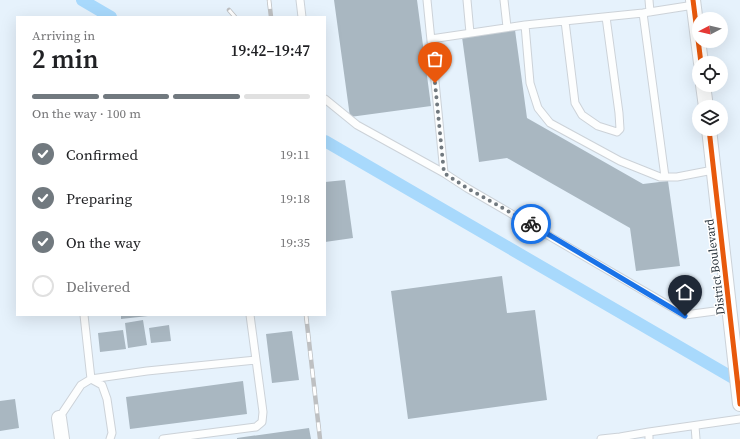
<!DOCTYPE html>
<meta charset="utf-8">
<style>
:root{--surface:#fff;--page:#f6f6f6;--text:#202124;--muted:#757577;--line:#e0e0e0;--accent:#71797f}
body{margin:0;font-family:"Source Serif 4",serif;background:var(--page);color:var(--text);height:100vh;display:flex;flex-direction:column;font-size:15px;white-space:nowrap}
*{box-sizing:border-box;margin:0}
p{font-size:13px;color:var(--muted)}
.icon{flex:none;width:22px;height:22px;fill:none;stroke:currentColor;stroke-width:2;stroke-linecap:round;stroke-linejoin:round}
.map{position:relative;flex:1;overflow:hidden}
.details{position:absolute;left:16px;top:16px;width:310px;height:300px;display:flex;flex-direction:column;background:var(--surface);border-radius:0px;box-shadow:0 4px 16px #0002}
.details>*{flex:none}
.needle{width:26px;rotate:263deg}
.buttons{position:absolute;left:692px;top:12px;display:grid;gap:8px}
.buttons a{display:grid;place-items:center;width:36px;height:36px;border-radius:50%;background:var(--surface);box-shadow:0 4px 16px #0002;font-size:20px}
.pin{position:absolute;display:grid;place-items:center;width:34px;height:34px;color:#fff;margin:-41px -17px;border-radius:50% 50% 50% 0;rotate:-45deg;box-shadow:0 0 4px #0007}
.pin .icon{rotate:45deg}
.courier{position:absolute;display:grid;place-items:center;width:40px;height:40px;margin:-20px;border:3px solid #1a73e8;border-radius:50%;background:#fff;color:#222;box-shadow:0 1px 5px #0007}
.head em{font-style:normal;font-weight:600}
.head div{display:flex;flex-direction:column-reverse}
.head{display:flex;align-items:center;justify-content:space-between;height:68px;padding:0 16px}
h1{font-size:26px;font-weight:600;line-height:30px}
.bar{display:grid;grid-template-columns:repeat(4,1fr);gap:6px 4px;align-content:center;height:48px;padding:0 16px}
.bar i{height:5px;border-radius:3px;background:var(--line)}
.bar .active{background:var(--accent)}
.bar p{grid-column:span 4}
ol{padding:0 16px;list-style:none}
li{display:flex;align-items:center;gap:12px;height:44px}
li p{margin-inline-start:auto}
li .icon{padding:4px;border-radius:50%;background:var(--accent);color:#fff;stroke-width:4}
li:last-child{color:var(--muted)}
li i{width:22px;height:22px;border:2px solid var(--line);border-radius:50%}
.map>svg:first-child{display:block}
.built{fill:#e6f2fc;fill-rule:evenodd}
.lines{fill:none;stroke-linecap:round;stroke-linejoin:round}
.canal{stroke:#a8d9fc;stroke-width:12}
.building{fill:#a9b7c1}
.service-casing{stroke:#ccd2d8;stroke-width:9}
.minor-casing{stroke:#ccd2d8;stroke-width:16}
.service{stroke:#fdfefe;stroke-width:7}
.minor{stroke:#fdfefe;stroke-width:14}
.rail-casing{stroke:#bec0c2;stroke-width:4.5}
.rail{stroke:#fff;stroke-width:3;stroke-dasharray:9;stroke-linecap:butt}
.cycleway-casing{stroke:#fff;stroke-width:8}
.cycleway{stroke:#e8590c;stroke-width:5}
.done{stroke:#71797f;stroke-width:4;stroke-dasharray:0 7.2}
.route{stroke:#1a73e8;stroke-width:5}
.labels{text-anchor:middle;stroke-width:3;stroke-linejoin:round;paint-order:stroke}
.street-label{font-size:12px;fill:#2b363e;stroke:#fff}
</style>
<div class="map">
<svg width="740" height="439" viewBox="0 0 740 439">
<rect width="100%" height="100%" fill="#f3f6f9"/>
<path class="built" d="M 0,0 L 740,0 L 740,439 L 0,439 ZM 17,17 L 325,17 L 325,315 L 17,315 ZM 699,19 L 721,19 L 721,41 L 699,41 ZM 699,63 L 721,63 L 721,85 L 699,85 ZM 699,107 L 721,107 L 721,129 L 699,129 Z"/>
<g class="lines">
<path class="canal" d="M 82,0 L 111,17
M 325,141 L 740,382"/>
</g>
<path class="building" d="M 334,0 L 417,0 L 431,106 L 350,117 Z
M 515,30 L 527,118 L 643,184 L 668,181 L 680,266 L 636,271 L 630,228 L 507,158 L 479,162 L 462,37 Z
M 345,180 L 353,238 L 325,242 L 325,182 Z
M 502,276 L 507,313 L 535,310 L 547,400 L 408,419 L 391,291 Z
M 121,315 L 148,315 L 148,316 L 121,319 Z
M 143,320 L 147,345 L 128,348 L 125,323 Z
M 169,325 L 171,341 L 151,343 L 149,328 Z
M 123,330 L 126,349 L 100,352 L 98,333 Z
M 292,331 L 299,380 L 272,383 L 266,334 Z
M 243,381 L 247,414 L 130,429 L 126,397 Z
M 15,399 L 19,428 L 0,431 L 0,401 Z
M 309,428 L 311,439 L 237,439 L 237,438 Z"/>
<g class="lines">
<g class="service-casing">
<path id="service" d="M 300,0 L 302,17
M 427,0 L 444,173
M 467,0 L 470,33
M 504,0 L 507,27
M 649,0 L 650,12
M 694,5 L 643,13 L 525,25 L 530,83 L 538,108 L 550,123 L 620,161 L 660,177 L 677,177 L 713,170
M 643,13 L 665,177
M 565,21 L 575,103 L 582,115 L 598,126 L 617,132 L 620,129 L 619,113 L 606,17
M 431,39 L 525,25
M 325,99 L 357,125 L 444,173 L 467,188 L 685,315 L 730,309
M 84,315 L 91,379 L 147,371 L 256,360
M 59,418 L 81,385 L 91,379 L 102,385 L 107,399 L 112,433 L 110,439
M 695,426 L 696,439
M 163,439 L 256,427 L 262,422 L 263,412 L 250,315
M 601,439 L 620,437 L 649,432
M 649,439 L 649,432 L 740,419"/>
</g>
<g class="minor-casing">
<path id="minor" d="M 693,0 L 701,63
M 703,85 L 706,107
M 709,129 L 740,404
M 59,418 L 62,439"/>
</g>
<use href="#service" class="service"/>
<use href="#minor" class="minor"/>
<g class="rail-casing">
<path id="rail" d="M 269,0 L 271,17
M 229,10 L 235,17
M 306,315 L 320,439"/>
</g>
<use href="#rail" class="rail"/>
<g class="cycleway-casing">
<path id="cycleway" d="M 693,0 L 701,63
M 709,129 L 740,404"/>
</g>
<use href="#cycleway" class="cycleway"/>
</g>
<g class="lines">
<path class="done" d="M 435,83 L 444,173 L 467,188 L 531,224"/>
<path class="route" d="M 531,224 L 685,316"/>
</g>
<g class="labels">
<g class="street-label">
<text transform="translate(715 267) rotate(-97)" y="4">District Boulevard</text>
</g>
</g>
</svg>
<div class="buttons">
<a><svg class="needle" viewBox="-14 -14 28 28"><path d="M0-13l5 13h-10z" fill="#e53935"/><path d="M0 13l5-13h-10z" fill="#757577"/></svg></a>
<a><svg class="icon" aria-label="locate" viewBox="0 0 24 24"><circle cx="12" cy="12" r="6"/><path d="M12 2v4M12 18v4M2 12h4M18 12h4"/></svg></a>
<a><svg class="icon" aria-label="layers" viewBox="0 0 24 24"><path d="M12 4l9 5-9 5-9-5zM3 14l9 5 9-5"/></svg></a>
</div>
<div class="pin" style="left:435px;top:83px;background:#ea580c"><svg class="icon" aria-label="bag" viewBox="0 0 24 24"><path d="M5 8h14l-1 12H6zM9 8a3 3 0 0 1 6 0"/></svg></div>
<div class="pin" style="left:685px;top:316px;background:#1f2937"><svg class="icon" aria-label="home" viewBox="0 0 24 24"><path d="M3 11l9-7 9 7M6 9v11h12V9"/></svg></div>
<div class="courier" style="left:531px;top:224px"><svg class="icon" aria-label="bike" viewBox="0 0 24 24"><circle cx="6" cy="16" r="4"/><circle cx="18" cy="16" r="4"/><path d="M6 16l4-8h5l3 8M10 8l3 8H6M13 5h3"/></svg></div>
<section class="details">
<div class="head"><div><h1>2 min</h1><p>Arriving in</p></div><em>19:42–19:47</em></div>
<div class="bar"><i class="active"></i><i class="active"></i><i class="active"></i><i></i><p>On the way · 100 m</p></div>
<ol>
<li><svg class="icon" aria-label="check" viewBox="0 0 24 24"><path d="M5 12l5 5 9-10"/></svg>Confirmed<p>19:11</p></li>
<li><svg class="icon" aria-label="check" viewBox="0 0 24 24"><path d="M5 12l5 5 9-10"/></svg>Preparing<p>19:18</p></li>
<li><svg class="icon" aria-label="check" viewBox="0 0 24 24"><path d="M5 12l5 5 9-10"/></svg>On the way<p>19:35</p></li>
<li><i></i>Delivered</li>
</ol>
</section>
</div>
